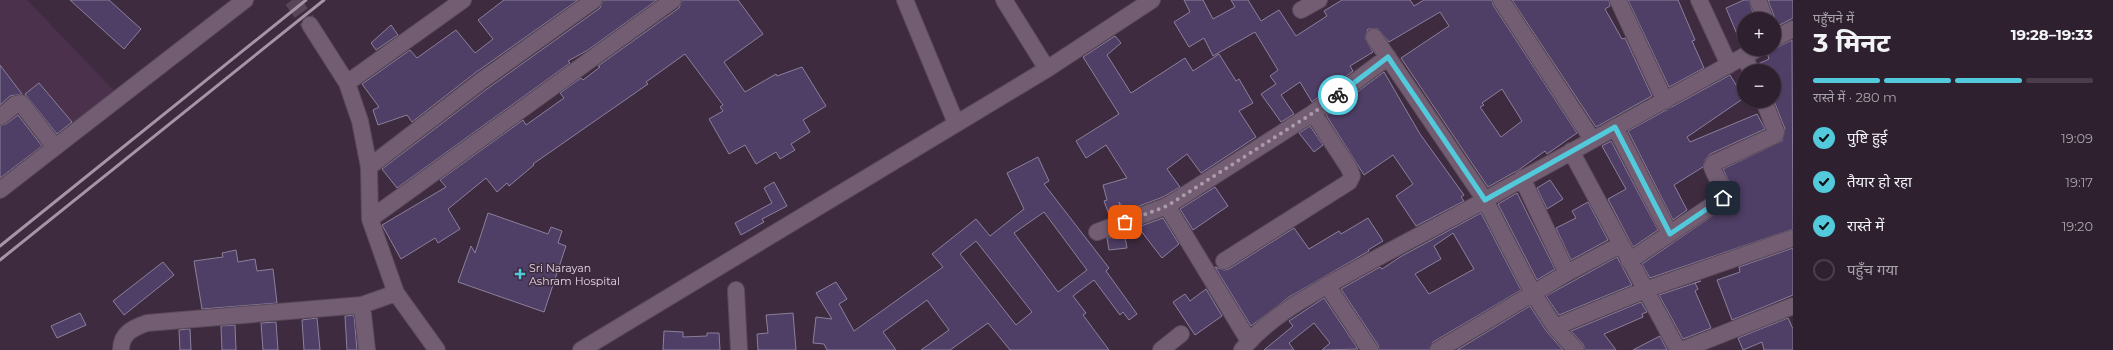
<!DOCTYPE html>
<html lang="hi">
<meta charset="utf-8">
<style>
:root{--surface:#2f202f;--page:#3b2d3b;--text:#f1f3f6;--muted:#a7a3aa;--line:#4a3e4b;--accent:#53cadc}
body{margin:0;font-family:Montserrat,"Noto Sans Devanagari",sans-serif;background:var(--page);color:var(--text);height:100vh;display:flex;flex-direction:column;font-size:15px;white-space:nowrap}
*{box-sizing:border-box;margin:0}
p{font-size:13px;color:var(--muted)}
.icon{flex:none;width:22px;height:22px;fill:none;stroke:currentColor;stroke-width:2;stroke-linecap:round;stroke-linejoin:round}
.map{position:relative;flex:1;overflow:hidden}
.drawer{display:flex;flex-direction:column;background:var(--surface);width:320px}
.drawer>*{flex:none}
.controls{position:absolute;left:1737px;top:12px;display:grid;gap:8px}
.controls a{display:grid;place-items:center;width:44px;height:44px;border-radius:50%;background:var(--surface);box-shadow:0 1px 3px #0004,0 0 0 1px var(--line);font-size:20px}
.pin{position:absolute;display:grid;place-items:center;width:34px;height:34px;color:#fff;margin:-17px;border-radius:8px;box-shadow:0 2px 6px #0006}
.courier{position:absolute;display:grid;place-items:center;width:40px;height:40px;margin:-20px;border:3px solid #53cadc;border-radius:50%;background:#fff;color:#222;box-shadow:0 1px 5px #0007}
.summary em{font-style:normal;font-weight:700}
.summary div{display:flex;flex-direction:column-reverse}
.summary{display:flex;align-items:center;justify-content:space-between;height:68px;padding:0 20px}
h1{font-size:26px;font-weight:700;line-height:30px}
.bar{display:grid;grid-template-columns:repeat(4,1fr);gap:6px 4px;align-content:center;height:48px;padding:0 20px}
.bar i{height:5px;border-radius:3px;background:var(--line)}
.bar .active{background:var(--accent)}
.bar p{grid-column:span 4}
ol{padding:0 20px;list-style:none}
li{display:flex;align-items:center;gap:12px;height:44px}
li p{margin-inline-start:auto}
li .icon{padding:4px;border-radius:50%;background:var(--accent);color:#111;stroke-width:4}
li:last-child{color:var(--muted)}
li i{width:22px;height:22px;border:2px solid var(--line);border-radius:50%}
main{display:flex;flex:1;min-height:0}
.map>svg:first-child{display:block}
.built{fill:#4b314b}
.building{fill:#4f3e65;stroke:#8b809c;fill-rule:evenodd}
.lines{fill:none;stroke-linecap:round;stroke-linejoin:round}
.minor-tunnel{stroke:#584558;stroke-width:16;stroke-dasharray:16 8;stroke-linecap:butt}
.minor-casing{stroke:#5a4a5a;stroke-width:18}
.minor{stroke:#735d73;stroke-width:16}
.rail{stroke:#a595a5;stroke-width:3}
.done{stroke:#aa9aaa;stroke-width:4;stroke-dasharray:0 7.2}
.route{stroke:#53cadc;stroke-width:5}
.poi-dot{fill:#53cadc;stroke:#3f2b3f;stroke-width:1.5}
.labels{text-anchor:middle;stroke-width:3;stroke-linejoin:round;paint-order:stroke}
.poi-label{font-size:11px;fill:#e3d6e3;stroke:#3f2b3f;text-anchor:start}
</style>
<main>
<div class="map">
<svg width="1793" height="350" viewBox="0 0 1793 350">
<rect width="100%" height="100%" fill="#3f2b3f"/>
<path class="built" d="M 0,0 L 27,0 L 122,99 L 0,200 Z"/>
<path class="building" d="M 70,0 L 109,0 L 141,29 L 124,49 Z
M 504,0 L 578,0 L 475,73 L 412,122 L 407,115 L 378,125 L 373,110 L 379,107 L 362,84 L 410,50 L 417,58 L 456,30 L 475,53 L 493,39 L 478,20 Z
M 603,0 L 657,0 L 588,50 L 568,61 L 570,63 L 397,188 L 382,169 L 487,89 L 600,8 Z
M 682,0 L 738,0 L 763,34 L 724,62 L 745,92 L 776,74 L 777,76 L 802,67 L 826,106 L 803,120 L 810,132 L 791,144 L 795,150 L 780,159 L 776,152 L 756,164 L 745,145 L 729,154 L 709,119 L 723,111 L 720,107 L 723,105 L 685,54 L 646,82 L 648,84 L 533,164 L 534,165 L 509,186 L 507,183 L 497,192 L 486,178 L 448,209 L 460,229 L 438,243 L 435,238 L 401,259 L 382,225 L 446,187 L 440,180 L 523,120 L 526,125 L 564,98 L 560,93 L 581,78 L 583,80 L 600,67 L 598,66 L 679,8 Z
M 1184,0 L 1203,0 L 1213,19 L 1235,7 L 1231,0 L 1248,0 L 1261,21 L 1279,10 L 1296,36 L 1327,16 L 1324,11 L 1342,0 L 1410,0 L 1414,6 L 1424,0 L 1492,0 L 1493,5 L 1577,133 L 1547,154 L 1545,151 L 1520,169 L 1488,187 L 1401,58 L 1449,26 L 1440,12 L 1389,42 L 1378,29 L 1368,29 L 1365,38 L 1373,52 L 1350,66 L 1353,71 L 1312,102 L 1300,82 L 1281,95 L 1294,114 L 1281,122 L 1261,94 L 1276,84 L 1270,76 L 1278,70 L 1255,32 L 1213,56 L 1204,38 L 1189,47 L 1174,22 L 1190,12 ZM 1502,89 L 1522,121 L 1501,137 L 1480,107 L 1484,105 L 1482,103 Z
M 1512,0 L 1609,0 L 1610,6 L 1605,9 L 1622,39 L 1625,38 L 1652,96 L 1596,127 Z
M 1628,0 L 1678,0 L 1695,40 L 1692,41 L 1704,68 L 1669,87 Z
M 1744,0 L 1749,0 L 1755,19 L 1744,19 L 1744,45 L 1742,46 L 1726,8 Z
M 1768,0 L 1793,0 L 1793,18 L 1774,28 L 1774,16 Z
M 391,25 L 398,35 L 376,50 L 371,43 Z
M 1115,36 L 1121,43 L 1107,55 L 1131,93 L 1185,58 L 1193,71 L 1219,54 L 1236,81 L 1239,79 L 1253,103 L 1239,111 L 1256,137 L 1201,173 L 1187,154 L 1167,169 L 1180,187 L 1163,197 L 1126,211 L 1119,202 L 1121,213 L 1110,217 L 1104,201 L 1107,200 L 1103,185 L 1127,178 L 1106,145 L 1086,158 L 1076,141 L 1119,114 L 1083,57 Z
M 1792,40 L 1793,229 L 1650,278 L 1642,264 L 1731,203 L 1732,189 L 1723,169 L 1782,141 L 1785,129 L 1774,101 L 1774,71 L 1760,71 L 1758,64 L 1769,59 L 1766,49 L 1774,49 Z
M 0,65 L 22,94 L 10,96 L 0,105 Z
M 1384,72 L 1420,134 L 1464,195 L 1461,197 L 1464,201 L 1416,226 L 1396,196 L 1413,184 L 1393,155 L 1364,175 L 1326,115 Z
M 1730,75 L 1744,98 L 1687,137 L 1690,142 L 1757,114 L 1765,129 L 1710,154 L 1706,159 L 1703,167 L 1674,185 L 1687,210 L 1673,220 L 1628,131 Z
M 39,83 L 72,122 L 57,134 L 25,94 Z
M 18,115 L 42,146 L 0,178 L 0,126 L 6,124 Z
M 1310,126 L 1323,145 L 1314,152 L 1299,133 Z
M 1611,141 L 1658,230 L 1633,247 L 1608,199 L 1626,189 L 1602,146 Z
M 1038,157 L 1049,181 L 1044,184 L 1109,268 L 1106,271 L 1137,314 L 1129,320 L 1123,312 L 1120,315 L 1094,280 L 1073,296 L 1086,313 L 1083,315 L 1109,350 L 1010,350 L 988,323 L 950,350 L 921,350 L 949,330 L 927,300 L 883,332 L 896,350 L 827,350 L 824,344 L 813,343 L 816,317 L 832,319 L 816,293 L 836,282 L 847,299 L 839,304 L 854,331 L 943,267 L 932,254 L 976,219 L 990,236 L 1024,209 L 1007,173 ZM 1044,212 L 1087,270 L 1058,292 L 1014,233 ZM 976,241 L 1032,312 L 1016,325 L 960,254 Z
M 1550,180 L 1563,199 L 1547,209 L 1537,188 Z
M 774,182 L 787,206 L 762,219 L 764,222 L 741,235 L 735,223 L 772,203 L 764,188 Z
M 1215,187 L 1228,206 L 1193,230 L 1180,209 Z
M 1517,193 L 1555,269 L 1537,280 L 1498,204 Z
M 1588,202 L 1608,240 L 1571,260 L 1556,228 L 1576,218 L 1572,211 Z
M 488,213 L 548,234 L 551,227 L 562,231 L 558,243 L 566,246 L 544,312 L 458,282 L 471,246 L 475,253 Z
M 1481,213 L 1521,290 L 1433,342 L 1429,350 L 1379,350 L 1378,345 L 1341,289 L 1380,267 L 1382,269 L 1400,257 ZM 1453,233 L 1474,269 L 1429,294 L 1415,274 L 1441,259 L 1434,246 Z
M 1163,218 L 1179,244 L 1162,258 L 1138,227 Z
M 1368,218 L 1383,241 L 1368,250 L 1369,251 L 1289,297 L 1251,326 L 1215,267 L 1224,270 L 1229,269 L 1294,228 L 1309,249 L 1339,231 L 1341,234 Z
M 1124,232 L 1127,248 L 1109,250 L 1107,238 Z
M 1793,248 L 1793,295 L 1732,320 L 1717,280 L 1740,272 L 1739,267 Z
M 236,250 L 238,262 L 255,259 L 257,271 L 273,269 L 277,303 L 202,309 L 194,261 L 223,257 L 222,253 Z
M 1617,257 L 1632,285 L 1559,315 L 1546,296 Z
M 163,262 L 174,275 L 124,315 L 113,301 Z
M 1701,281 L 1695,283 L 1698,289 L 1695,291 L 1711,328 L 1683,339 L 1659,295 Z
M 1206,289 L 1222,316 L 1195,335 L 1173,302 L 1185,294 L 1190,301 Z
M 1324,298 L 1358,349 L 1322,350 L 1330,343 L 1314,323 L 1289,343 L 1294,350 L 1264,350 L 1293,326 L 1289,321 Z
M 1641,302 L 1647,312 L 1642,314 L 1643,317 L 1604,334 L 1616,350 L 1585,350 L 1583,344 L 1571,331 Z
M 1530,306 L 1547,332 L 1563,350 L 1457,350 Z
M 80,313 L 86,325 L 57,338 L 51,326 Z
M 793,313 L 796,350 L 758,350 L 757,334 L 768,333 L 766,315 Z
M 354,315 L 357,350 L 347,350 L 345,316 Z
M 317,318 L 320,350 L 304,350 L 302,320 Z
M 1788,318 L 1793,329 L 1793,350 L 1764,350 L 1762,342 L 1743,350 L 1738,338 Z
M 276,322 L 278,350 L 263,350 L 261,323 Z
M 235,325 L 236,350 L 222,350 L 221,326 Z
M 187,329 L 190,329 L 191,350 L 180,350 L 179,330 Z
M 664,331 L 683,332 L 683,337 L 707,336 L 707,333 L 719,333 L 720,350 L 663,350 Z
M 1660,336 L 1667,350 L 1633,350 Z"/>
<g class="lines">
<path class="minor-tunnel" d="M 292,0 L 310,25"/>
<g class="minor-casing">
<path id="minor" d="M 905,0 L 956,123
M 1004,0 L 1047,69
M 1501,0 L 1592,139
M 1618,0 L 1665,101
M 1699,0 L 1729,65
M 1758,0 L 1765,19
M 1301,10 L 1319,0
M 310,25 L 347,83 L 360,121 L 369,167 L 370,219 L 396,293 L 437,350
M 1374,37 L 1485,200 L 1533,293 L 1555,327 L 1576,350
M 1774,39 L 1793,29
M 1744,56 L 1751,71
M 347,83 L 463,0
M 0,117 L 16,104 L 21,103 L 55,147
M 1615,127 L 1670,234
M 1571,151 L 1678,350
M 369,167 L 481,81 L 594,0
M 1522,178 L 1567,273
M 0,190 L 245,0
M 1167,206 L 1249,341
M 370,219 L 673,0
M 1097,232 L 1167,206 L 1313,113 L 1388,57
M 1224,261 L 1349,182 L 1352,176 L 1349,168 L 1313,113
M 1629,261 L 1723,198 C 1725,188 1715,177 1712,167 L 1714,163 L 1775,135 L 1776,132 L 1764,101
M 1327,285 L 1370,350
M 736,290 L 739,350
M 362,305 L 367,350
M 1555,327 L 1645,290 L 1793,238
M 121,350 C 121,333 133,328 147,323 L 362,305 L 396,293
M 581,350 L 1047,69 L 1152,0
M 1161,350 L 1181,334
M 1242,350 C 1268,316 1317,291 1355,270 C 1398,246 1442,224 1485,200 C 1575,149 1666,100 1757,49
M 1438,350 L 1567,273 L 1620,245
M 1682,350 L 1793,306"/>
</g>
<use href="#minor" class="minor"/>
<path class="rail" d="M 0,246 L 306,0
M 0,260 L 324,0"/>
</g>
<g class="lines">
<path class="done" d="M 1125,222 L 1167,206 L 1313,113 L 1338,95"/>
<path class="route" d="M 1338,95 L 1388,57 L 1485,200 L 1615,127 L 1670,234 L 1723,198"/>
</g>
<path class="poi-dot" d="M518 268h4v4h4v4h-4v4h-4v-4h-4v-4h4z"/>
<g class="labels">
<g class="poi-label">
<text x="529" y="272">Sri Narayan<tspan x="529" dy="13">Ashram Hospital</tspan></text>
</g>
</g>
</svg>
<div class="controls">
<a>+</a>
<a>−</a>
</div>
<div class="pin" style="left:1125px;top:222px;background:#ea580c"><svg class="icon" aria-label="bag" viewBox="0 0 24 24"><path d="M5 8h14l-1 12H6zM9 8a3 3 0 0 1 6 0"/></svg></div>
<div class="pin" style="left:1723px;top:198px;background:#1f2937"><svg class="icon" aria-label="home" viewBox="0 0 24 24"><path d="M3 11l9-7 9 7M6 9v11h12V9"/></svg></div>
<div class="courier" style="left:1338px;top:95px"><svg class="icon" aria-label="bike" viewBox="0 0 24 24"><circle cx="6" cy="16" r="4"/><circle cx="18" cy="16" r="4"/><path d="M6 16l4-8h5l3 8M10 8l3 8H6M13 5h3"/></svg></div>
</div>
<section class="drawer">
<div class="summary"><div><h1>3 मिनट</h1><p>पहुँचने में</p></div><em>19:28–19:33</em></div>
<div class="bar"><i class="active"></i><i class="active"></i><i class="active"></i><i></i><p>रास्ते में · 280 m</p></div>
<ol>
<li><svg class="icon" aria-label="check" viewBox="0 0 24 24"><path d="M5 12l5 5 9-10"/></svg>पुष्टि हुई<p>19:09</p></li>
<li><svg class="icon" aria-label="check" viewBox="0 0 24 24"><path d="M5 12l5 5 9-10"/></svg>तैयार हो रहा<p>19:17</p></li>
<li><svg class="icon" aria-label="check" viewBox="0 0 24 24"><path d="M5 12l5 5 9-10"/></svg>रास्ते में<p>19:20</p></li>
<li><i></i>पहुँच गया</li>
</ol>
</section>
</main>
